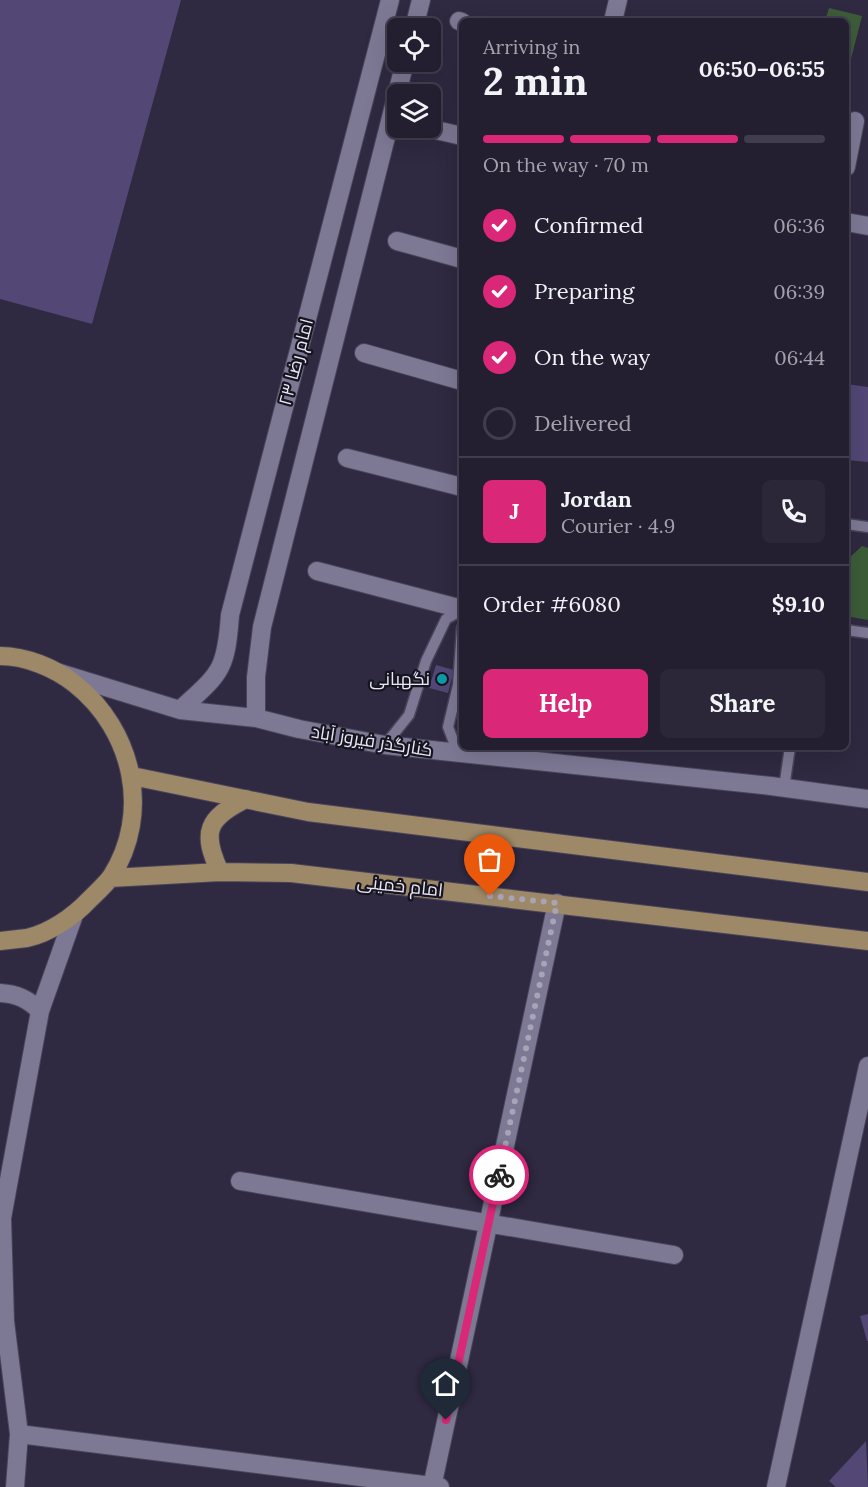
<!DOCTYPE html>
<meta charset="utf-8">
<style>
:root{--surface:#231f31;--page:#2b2739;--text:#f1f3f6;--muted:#a3a2ab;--line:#403d4d;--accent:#db2777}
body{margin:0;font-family:Lora,Cairo,serif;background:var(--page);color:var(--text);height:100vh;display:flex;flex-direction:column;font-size:22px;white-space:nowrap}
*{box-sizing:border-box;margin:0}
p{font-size:20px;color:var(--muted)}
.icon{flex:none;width:33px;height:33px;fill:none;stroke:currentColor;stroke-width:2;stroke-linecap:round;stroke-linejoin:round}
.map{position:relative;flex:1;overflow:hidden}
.sheet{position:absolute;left:459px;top:18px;width:390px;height:732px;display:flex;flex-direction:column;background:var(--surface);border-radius:9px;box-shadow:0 6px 24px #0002,0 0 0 2px var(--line)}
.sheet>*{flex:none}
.buttons{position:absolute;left:387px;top:18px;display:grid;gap:12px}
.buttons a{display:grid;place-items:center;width:54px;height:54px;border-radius:9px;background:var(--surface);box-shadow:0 6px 24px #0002,0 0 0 2px var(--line);font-size:30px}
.pin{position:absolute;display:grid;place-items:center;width:51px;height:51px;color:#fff;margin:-62px -26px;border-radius:50% 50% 50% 0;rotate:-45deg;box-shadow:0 0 6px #0007}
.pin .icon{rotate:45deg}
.courier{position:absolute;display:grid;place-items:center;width:60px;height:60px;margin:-30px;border:4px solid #db2777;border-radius:50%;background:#fff;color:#222;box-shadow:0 2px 8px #0007}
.overview em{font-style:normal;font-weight:800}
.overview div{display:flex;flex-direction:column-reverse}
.overview{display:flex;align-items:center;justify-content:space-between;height:102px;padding:0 24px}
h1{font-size:39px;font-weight:800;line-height:45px}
.bar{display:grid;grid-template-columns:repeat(4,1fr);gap:9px 6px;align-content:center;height:72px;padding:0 24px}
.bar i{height:8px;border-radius:4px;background:var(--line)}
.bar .selected{background:var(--accent)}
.bar p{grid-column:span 4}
.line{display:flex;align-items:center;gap:15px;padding:0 24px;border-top:2px solid var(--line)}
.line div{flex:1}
.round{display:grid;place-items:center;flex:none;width:63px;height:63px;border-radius:9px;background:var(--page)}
ol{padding:0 24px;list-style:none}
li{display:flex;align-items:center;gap:18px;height:66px}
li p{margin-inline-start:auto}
li .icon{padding:6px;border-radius:50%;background:var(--accent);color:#fff;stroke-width:4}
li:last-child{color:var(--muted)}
li i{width:33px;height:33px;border:3px solid var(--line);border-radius:50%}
.action{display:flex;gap:12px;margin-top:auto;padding:12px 24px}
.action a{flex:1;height:69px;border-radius:9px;background:var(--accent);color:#fff;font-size:24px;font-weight:800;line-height:69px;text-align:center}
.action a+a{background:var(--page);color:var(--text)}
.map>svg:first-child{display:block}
.green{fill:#3c5c38}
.building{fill:#524775}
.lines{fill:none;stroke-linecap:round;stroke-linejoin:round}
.service-casing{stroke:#494459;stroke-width:13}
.minor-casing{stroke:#494459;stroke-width:20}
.primary-casing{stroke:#494459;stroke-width:20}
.service{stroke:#7d7894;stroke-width:10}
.minor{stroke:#7d7894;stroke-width:18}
.primary{stroke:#9d8867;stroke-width:18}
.done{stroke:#a8a4b7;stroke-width:6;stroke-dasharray:0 10.8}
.route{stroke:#db2777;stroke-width:8}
.culture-dot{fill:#0f9aa8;stroke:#16141f;stroke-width:2}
.labels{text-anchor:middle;stroke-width:4.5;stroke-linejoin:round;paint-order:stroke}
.street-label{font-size:18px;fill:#e9e6f6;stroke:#16141f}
.poi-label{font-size:18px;fill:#e9e6f6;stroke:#16141f;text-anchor:end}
</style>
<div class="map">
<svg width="868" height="1487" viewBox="0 0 868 1487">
<rect width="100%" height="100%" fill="#2f2941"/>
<path class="green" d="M 829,8 L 862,16 L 850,63 L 846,62 L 846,21 L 825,21 Z
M 862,546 L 868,548 L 868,620 L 846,616 L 846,561 Z"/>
<path class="building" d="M 0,0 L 181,0 L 92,324 L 0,299 Z
M 846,384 L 868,387 L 868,462 L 846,460 Z
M 436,665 L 454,670 L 448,693 L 429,688 Z
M 868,1314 L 868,1341 L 867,1341 L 860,1316 Z
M 866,1441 L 868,1487 L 836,1487 L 829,1481 Z"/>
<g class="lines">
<g class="service-casing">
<path id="service" d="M 846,524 L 868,527
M 846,630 L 868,633
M 385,745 L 409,715 L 426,661 L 446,619 L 462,610
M 458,753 L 448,727 L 458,685 L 462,628
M 784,788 L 790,747"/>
</g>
<g class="minor-casing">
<path id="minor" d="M 459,21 L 462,22
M 613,21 L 618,0
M 414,28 L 421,0
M 427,128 L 462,136
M 846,167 L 855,121
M 846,222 L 868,226
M 397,241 L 462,259
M 364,353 L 462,381
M 347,458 L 462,487
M 317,571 L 462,609
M 60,673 L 180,710 L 256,718 L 299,729 L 385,745 L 771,786 L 868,799
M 180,710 C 220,673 226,672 230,615 L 390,0
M 256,718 L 256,677 L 262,627 L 405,62
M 0,993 C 17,994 28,999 40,1011
M 240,1181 L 674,1255
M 19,1434 L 440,1487
M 15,1487 L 19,1434 L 5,1321 L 2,1218 L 40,1011 L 74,915
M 432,1487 L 557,903
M 776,1487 L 868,1066"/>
</g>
<g class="primary-casing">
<path id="primary" d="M 0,656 C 26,656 55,668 75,684 C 133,730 152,813 111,877 C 105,885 96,893 89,900 C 74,916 50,933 27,938 C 18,939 9,940 0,941
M 132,776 L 308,812 L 868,882
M 220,872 C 201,832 207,818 246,799
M 110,878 L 220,872 L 291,873 L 868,941"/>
</g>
<use href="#service" class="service"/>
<use href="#minor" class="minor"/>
<use href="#primary" class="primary"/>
</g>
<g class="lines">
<path class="done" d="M 490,896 L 557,903 L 499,1175"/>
<path class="route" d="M 446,1420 L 499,1175"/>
</g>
<circle class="culture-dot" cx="442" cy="679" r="6"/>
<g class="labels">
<g class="street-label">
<text transform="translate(296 362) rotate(-75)" y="6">امام رضا ۲۳</text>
<text transform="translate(372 741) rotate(9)" y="6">کنارگذر فیروز آباد</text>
<text transform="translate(400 886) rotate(6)" y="6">امام خمینی</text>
</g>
<g class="poi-label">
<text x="430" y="685">نگهبانی</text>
</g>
</g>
</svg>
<div class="buttons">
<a><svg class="icon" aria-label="locate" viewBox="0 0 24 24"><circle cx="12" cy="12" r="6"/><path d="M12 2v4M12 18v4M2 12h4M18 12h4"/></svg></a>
<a><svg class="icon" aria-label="layers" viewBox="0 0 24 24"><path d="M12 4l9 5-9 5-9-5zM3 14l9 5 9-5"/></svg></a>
</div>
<div class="pin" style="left:490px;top:896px;background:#ea580c"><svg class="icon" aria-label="bag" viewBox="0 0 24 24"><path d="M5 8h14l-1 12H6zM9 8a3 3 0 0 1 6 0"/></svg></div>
<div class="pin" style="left:446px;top:1420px;background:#1f2937"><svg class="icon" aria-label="home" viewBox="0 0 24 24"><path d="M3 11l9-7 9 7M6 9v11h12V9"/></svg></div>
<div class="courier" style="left:499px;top:1175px"><svg class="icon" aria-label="bike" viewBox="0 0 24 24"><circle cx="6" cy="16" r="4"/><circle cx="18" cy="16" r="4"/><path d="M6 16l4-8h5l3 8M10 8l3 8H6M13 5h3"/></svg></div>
<section class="sheet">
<div class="overview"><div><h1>2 min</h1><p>Arriving in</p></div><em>06:50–06:55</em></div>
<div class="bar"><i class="selected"></i><i class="selected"></i><i class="selected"></i><i></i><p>On the way · 70 m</p></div>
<ol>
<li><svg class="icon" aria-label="check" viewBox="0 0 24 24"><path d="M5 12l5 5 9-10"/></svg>Confirmed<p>06:36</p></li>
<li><svg class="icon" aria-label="check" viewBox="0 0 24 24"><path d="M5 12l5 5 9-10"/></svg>Preparing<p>06:39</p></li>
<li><svg class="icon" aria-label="check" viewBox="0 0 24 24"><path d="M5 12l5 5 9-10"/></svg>On the way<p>06:44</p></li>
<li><i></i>Delivered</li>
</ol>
<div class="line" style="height:108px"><b class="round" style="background:var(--accent);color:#fff">J</b><div><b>Jordan</b><p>Courier · 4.9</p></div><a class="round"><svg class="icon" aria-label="phone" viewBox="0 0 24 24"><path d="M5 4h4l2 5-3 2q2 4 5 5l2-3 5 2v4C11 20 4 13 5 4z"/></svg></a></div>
<div class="line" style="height:78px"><div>Order #6080</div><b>$9.10</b></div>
<div class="action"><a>Help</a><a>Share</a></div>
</section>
</div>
